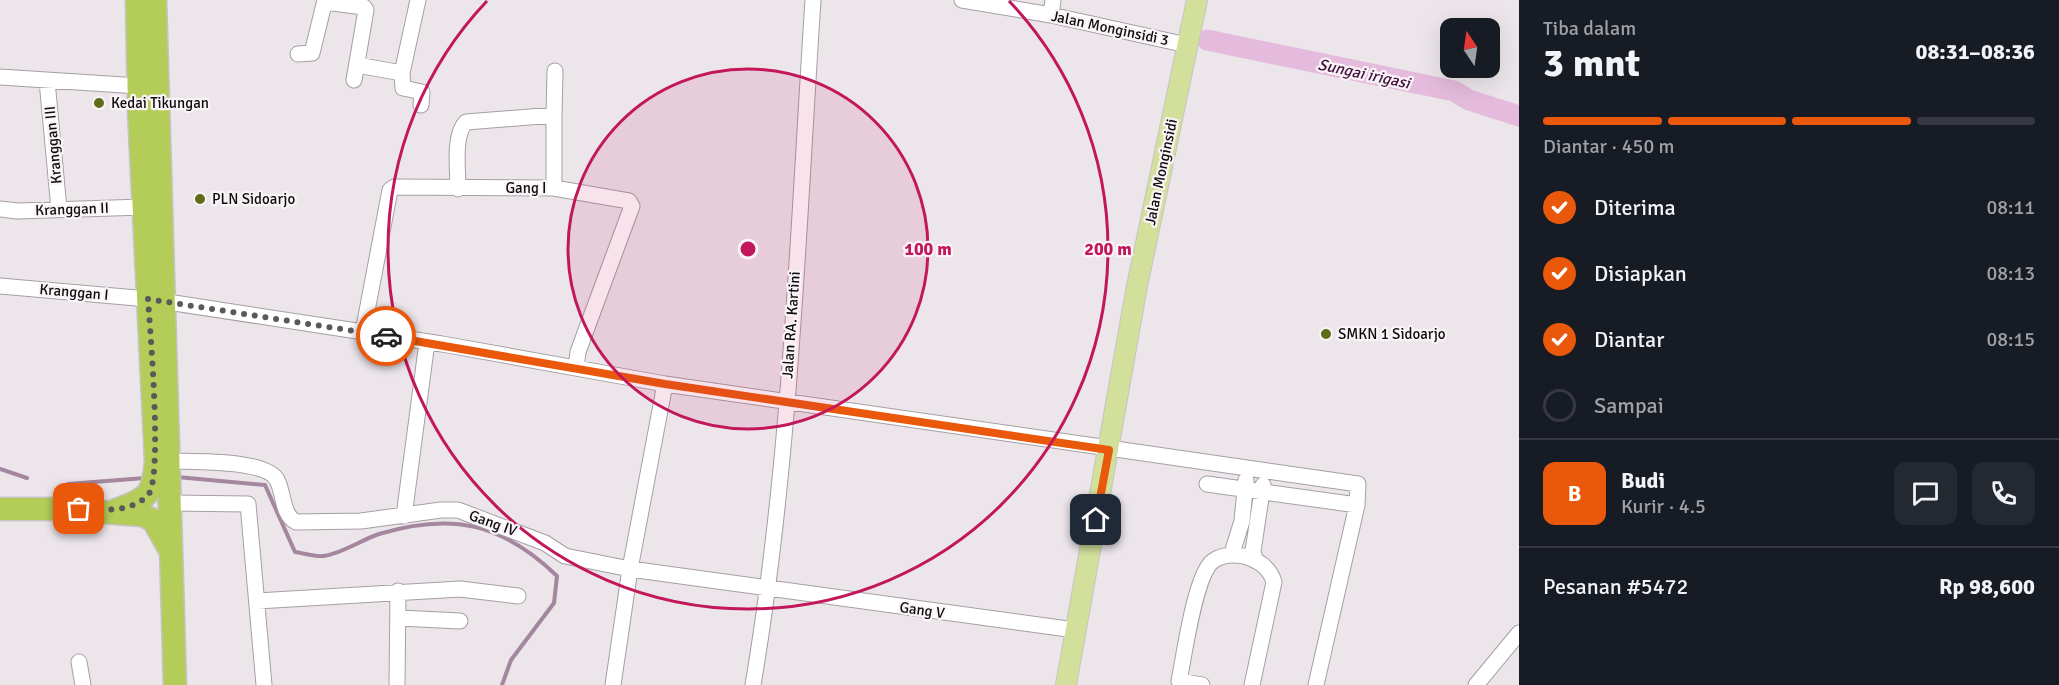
<!DOCTYPE html>
<html lang="id">
<meta charset="utf-8">
<style>
:root{--surface:#171b24;--page:#242831;--text:#f1f3f6;--muted:#9ea1a6;--line:#363941;--accent:#ea580c}
body{margin:0;font-family:Signika,sans-serif;background:var(--page);color:var(--text);height:100vh;display:flex;flex-direction:column;font-size:22px;white-space:nowrap}
*{box-sizing:border-box;margin:0}
p{font-size:20px;color:var(--muted)}
.icon{flex:none;width:33px;height:33px;fill:none;stroke:currentColor;stroke-width:2;stroke-linecap:round;stroke-linejoin:round}
.map{position:relative;flex:1;overflow:hidden}
.sheet{display:flex;flex-direction:column;background:var(--surface);width:540px}
.sheet>*{flex:none}
.needle{width:39px;rotate:347deg}
.controls{position:absolute;left:1440px;top:18px;display:grid;gap:12px}
.controls a{display:grid;place-items:center;width:60px;height:60px;border-radius:12px;background:var(--surface);box-shadow:0 6px 24px #0002;font-size:30px}
.pin{position:absolute;display:grid;place-items:center;width:51px;height:51px;color:#fff;margin:-26px;border-radius:12px;box-shadow:0 3px 9px #0006}
.courier{position:absolute;display:grid;place-items:center;width:60px;height:60px;margin:-30px;border:4px solid #ea580c;border-radius:50%;background:#fff;color:#222;box-shadow:0 2px 8px #0007}
.head em{font-style:normal;font-weight:800}
.head div{display:flex;flex-direction:column-reverse}
.head{display:flex;align-items:center;justify-content:space-between;height:102px;padding:0 24px}
h1{font-size:39px;font-weight:800;line-height:45px}
.bar{display:grid;grid-template-columns:repeat(4,1fr);gap:9px 6px;align-content:center;height:72px;padding:0 24px}
.bar i{height:8px;border-radius:4px;background:var(--line)}
.bar .on{background:var(--accent)}
.bar p{grid-column:span 4}
.line{display:flex;align-items:center;gap:15px;padding:0 24px;border-top:2px solid var(--line)}
.line div{flex:1}
.round{display:grid;place-items:center;flex:none;width:63px;height:63px;border-radius:12px;background:var(--page)}
ol{padding:0 24px;list-style:none}
li{display:flex;align-items:center;gap:18px;height:66px}
li p{margin-inline-start:auto}
li .icon{padding:6px;border-radius:50%;background:var(--accent);color:#fff;stroke-width:4}
li:last-child{color:var(--muted)}
li i{width:33px;height:33px;border:3px solid var(--line);border-radius:50%}
main{display:flex;flex:1;min-height:0}
.map>svg:first-child{display:block}
.lines{fill:none;stroke-linecap:round;stroke-linejoin:round}
.stream{stroke:#a4869e;stroke-width:4}
.river{stroke:#e4bbdd;stroke-width:21}
.minor-casing{stroke:#a59fa4;stroke-width:17}
.major-casing{stroke:#c5c4c5;stroke-width:22}
.highway-casing{stroke:#c5c4c5;stroke-width:25}
.minor{stroke:#fff;stroke-width:15}
.major{stroke:#d2e09b;stroke-width:20}
.highway{stroke:#b4cc58;stroke-width:22}
.done{stroke:#5b585a;stroke-width:6;stroke-dasharray:0 10.8}
.route{stroke:#ea580c;stroke-width:8}
.ring{fill:none;stroke:#c2185b;stroke-width:3}
.poi-dot{fill:#5d6d19;stroke:#faf4f8;stroke-width:2}
.labels{text-anchor:middle;stroke-width:4.5;stroke-linejoin:round;paint-order:stroke}
.street-label{font-size:15px;fill:#0d0b0c;stroke:#faf4f8}
.poi-label{font-size:15px;fill:#0d0b0c;stroke:#faf4f8;text-anchor:start}
.water-label{font-size:16px;font-style:italic;fill:#43133e;stroke:#faf4f8}
.centre{fill:#c2185b;stroke:#faf4f8;stroke-width:3}
.ring-label{font-size:18px;text-anchor:middle;font-weight:bold;fill:#c2185b;stroke:#faf4f8;stroke-width:4.5;stroke-linejoin:round;paint-order:stroke}
</style>
<main>
<div class="map">
<svg width="1519" height="685" viewBox="0 0 1519 685">
<rect width="100%" height="100%" fill="#ece6eb"/>
<g class="lines">
<path class="stream" d="M 0,469 L 27,478
M 177,477 L 265,485 L 295,552 C 303,553 315,557 323,556 C 341,554 361,540 379,534 C 452,512 502,523 557,576 L 554,603 L 511,660 L 502,685
M 68,484 L 145,478"/>
<path class="river" d="M 1207,40 L 1454,91 L 1469,100 L 1519,116"/>
<g class="minor-casing">
<path id="minor" d="M 418,0 L 402,73 L 403,88 L 422,92 L 421,105
M 962,0 L 1051,15 L 1187,45
M 325,2 L 364,7 L 366,10 L 354,80
M 1051,15 L 1053,0
M 298,54 L 312,53 L 325,0
M 357,65 L 402,73
M 0,77 L 139,86
M 47,81 L 59,209
M 554,115 L 555,71
M 458,189 C 458,170 453,135 466,122 L 554,115 L 554,188
M 0,209 L 17,211 L 144,207
M 0,286 L 148,299 L 442,344 L 665,384 L 1358,484 L 1357,505 L 1316,685
M 363,332 L 390,190 L 394,187 L 554,188 L 629,201 L 632,206 L 578,352 L 576,368
M 170,461 C 192,462 266,459 277,480 C 284,493 282,515 296,522 L 361,521 L 441,510 L 458,510 L 545,543 L 565,556 L 630,569 L 1075,630
M 1207,484 L 1357,505
M 171,503 L 248,504 L 264,685
M 404,516 L 427,342
M 1232,553 L 1242,521 L 1246,480
M 1255,559 L 1253,551 L 1263,485
M 257,601 L 460,589 L 518,596
M 399,618 L 460,621
M 79,662 L 83,685
M 397,685 L 398,591
M 613,685 L 630,569 L 665,384
M 753,685 C 791,459 798,228 813,0
M 1202,685 L 1179,681 C 1184,657 1195,574 1213,561 C 1223,554 1233,554 1244,556 C 1258,560 1270,568 1274,582 L 1252,685
M 1476,685 L 1519,633"/>
</g>
<g class="major-casing">
<path id="major" d="M 1066,685 L 1137,286 L 1197,0"/>
</g>
<g class="highway-casing">
<path id="highway" d="M 155,0 L 175,685
M 0,509 L 61,509 L 142,515 L 153,520 L 170,550
M 114,511 C 147,498 153,498 156,461 L 139,110 L 137,0"/>
</g>
<use href="#minor" class="minor"/>
<use href="#major" class="major"/>
<use href="#highway" class="highway"/>
</g>
<g class="lines">
<path class="done" d="M 79,509 C 100,510 132,513 148,495 C 163,479 150,329 148,299 L 386,336"/>
<path class="route" d="M 386,336 L 665,384 L 1109,450 L 1096,520"/>
</g>
<circle cx="748" cy="249" r="180" fill="#c2185b" fill-opacity=".12"/>
<g class="ring">
<circle cx="748" cy="249" r="180"/>
<path d="M1009 1A360 360 0 1 1 487 1"/>
</g>
<g class="poi-dot">
<circle cx="99" cy="103" r="6"/>
<circle cx="200" cy="199" r="6"/>
<circle cx="1326" cy="334" r="6"/>
</g>
<g class="labels">
<g class="street-label">
<text transform="translate(1110 28) rotate(12)" y="5">Jalan Monginsidi 3</text>
<text transform="translate(53 145) rotate(-95)" y="5">Kranggan III</text>
<text transform="translate(1161 172) rotate(-78)" y="5">Jalan Monginsidi</text>
<text x="526" y="193">Gang I</text>
<text transform="translate(72 209) rotate(-2)" y="5">Kranggan II</text>
<text transform="translate(74 292) rotate(5)" y="5">Kranggan I</text>
<text transform="translate(791 325) rotate(-86)" y="5">Jalan RA. Kartini</text>
<text transform="translate(493 523) rotate(20)" y="5">Gang IV</text>
<text transform="translate(922 610) rotate(8)" y="5">Gang V</text>
</g>
<g class="poi-label">
<text x="111" y="108">Kedai Tikungan</text>
<text x="212" y="204">PLN Sidoarjo</text>
<text x="1338" y="339">SMKN 1 Sidoarjo</text>
</g>
<g class="water-label">
<text transform="translate(1364 73) rotate(12)" y="6">Sungai irigasi</text>
</g>
</g>
<circle cx="748" cy="249" r="9" class="centre"/>
<g class="ring-label">
<text x="928" y="255">100 m</text>
<text x="1108" y="255">200 m</text>
</g>
</svg>
<div class="controls">
<a><svg class="needle" viewBox="-14 -14 28 28"><path d="M0-13l5 13h-10z" fill="#e53935"/><path d="M0 13l5-13h-10z" fill="#9ea1a6"/></svg></a>
</div>
<div class="pin" style="left:79px;top:509px;background:#ea580c"><svg class="icon" aria-label="bag" viewBox="0 0 24 24"><path d="M5 8h14l-1 12H6zM9 8a3 3 0 0 1 6 0"/></svg></div>
<div class="pin" style="left:1096px;top:520px;background:#1f2937"><svg class="icon" aria-label="home" viewBox="0 0 24 24"><path d="M3 11l9-7 9 7M6 9v11h12V9"/></svg></div>
<div class="courier" style="left:386px;top:336px"><svg class="icon" aria-label="car" viewBox="0 0 24 24"><path d="M5 17H2v-5l4-1 3-4h7l3 4 3 1v5h-3M9 17h6M6 11h13"/><circle cx="7" cy="17" r="2"/><circle cx="17" cy="17" r="2"/></svg></div>
</div>
<section class="sheet">
<div class="head"><div><h1>3 mnt</h1><p>Tiba dalam</p></div><em>08:31–08:36</em></div>
<div class="bar"><i class="on"></i><i class="on"></i><i class="on"></i><i></i><p>Diantar · 450 m</p></div>
<ol>
<li><svg class="icon" aria-label="check" viewBox="0 0 24 24"><path d="M5 12l5 5 9-10"/></svg>Diterima<p>08:11</p></li>
<li><svg class="icon" aria-label="check" viewBox="0 0 24 24"><path d="M5 12l5 5 9-10"/></svg>Disiapkan<p>08:13</p></li>
<li><svg class="icon" aria-label="check" viewBox="0 0 24 24"><path d="M5 12l5 5 9-10"/></svg>Diantar<p>08:15</p></li>
<li><i></i>Sampai</li>
</ol>
<div class="line" style="height:108px"><b class="round" style="background:var(--accent);color:#fff">B</b><div><b>Budi</b><p>Kurir · 4.5</p></div><a class="round"><svg class="icon" aria-label="chat" viewBox="0 0 24 24"><path d="M4 5h16v11H9l-5 4z"/></svg></a><a class="round"><svg class="icon" aria-label="phone" viewBox="0 0 24 24"><path d="M5 4h4l2 5-3 2q2 4 5 5l2-3 5 2v4C11 20 4 13 5 4z"/></svg></a></div>
<div class="line" style="height:78px"><div>Pesanan #5472</div><b>Rp 98,600</b></div>
</section>
</main>
